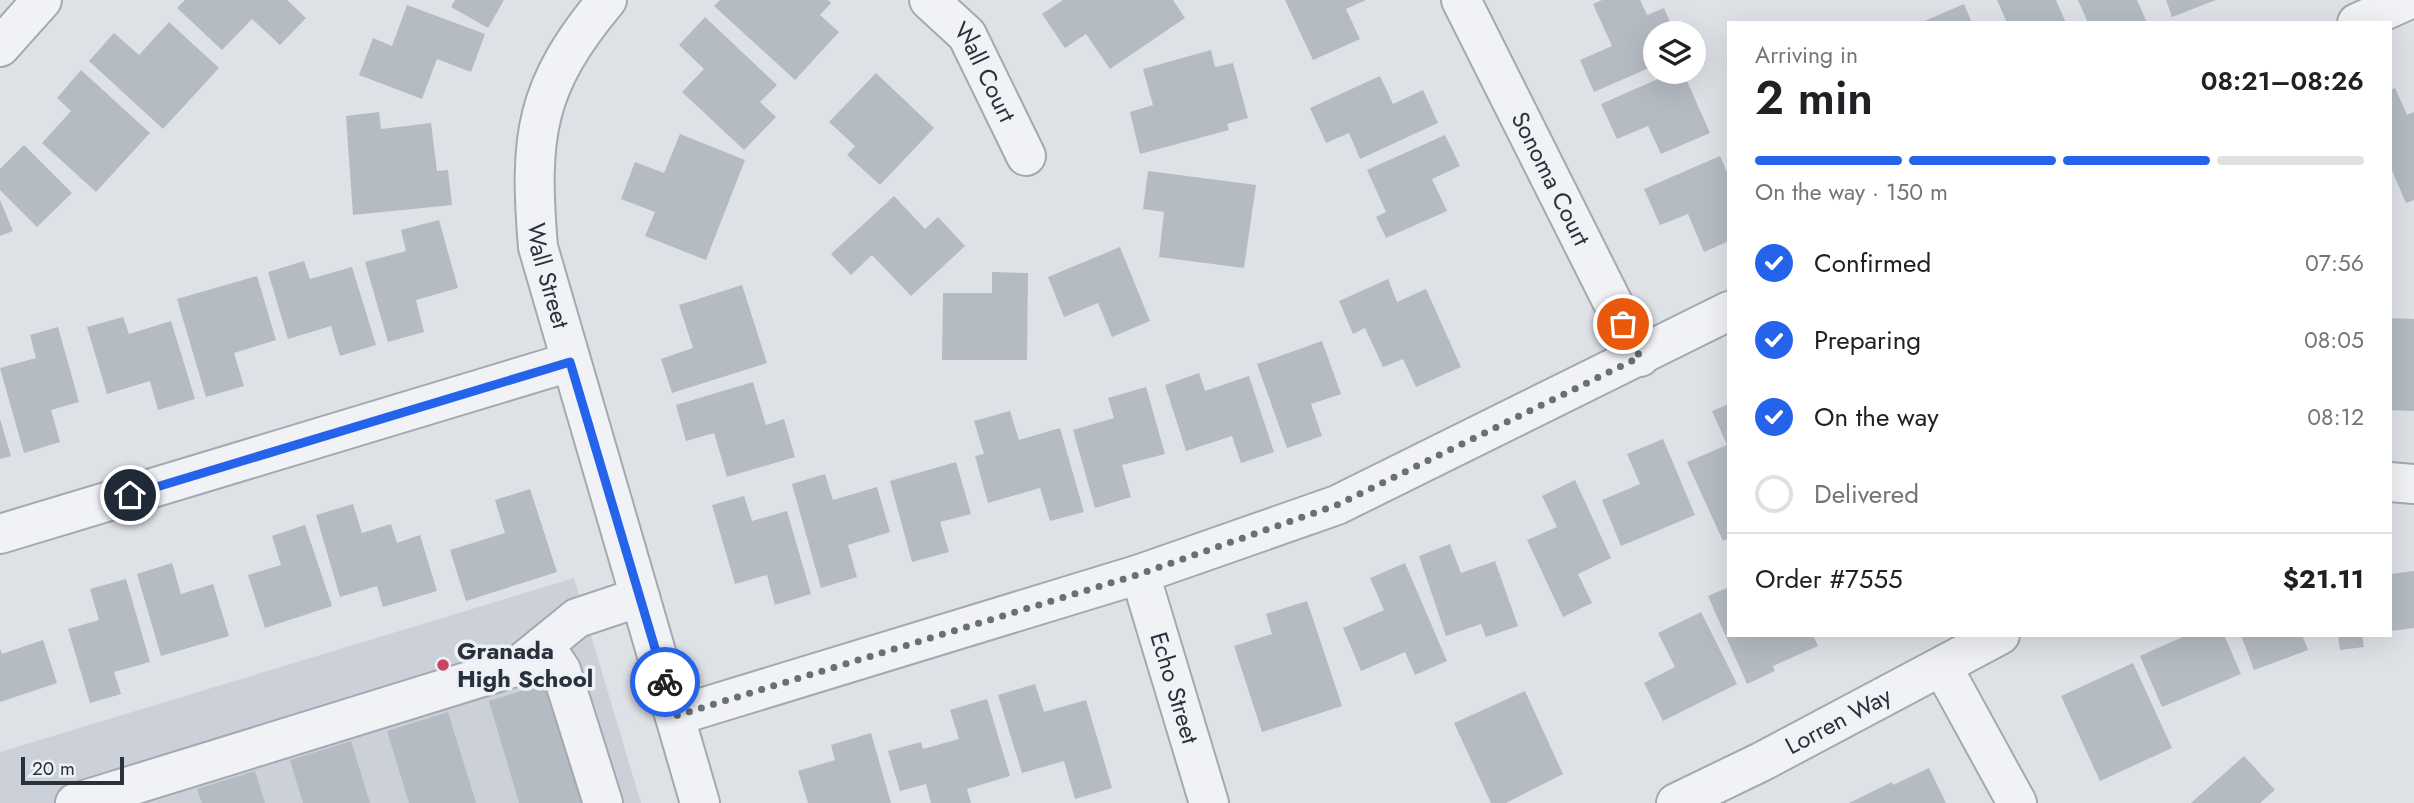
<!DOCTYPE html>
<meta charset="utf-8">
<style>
:root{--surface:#fff;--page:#f2f2f2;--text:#202124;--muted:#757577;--line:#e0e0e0;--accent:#2563eb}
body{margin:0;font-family:Jost,sans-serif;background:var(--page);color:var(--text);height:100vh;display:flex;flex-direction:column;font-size:26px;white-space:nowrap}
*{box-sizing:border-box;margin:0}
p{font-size:23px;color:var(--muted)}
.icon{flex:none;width:38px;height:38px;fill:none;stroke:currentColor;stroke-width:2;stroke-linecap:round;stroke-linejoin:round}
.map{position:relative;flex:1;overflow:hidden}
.side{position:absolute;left:1727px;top:21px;width:665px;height:616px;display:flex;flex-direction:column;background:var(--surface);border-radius:0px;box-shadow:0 7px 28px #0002}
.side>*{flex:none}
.buttons{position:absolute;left:1643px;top:21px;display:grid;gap:14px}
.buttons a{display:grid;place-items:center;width:63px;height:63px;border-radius:50%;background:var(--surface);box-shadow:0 7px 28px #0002;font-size:35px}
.scale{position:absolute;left:21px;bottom:18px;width:103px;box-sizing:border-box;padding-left:7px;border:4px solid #28313d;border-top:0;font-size:19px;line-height:24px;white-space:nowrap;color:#28313d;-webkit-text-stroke:5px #edf1f5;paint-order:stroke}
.pin{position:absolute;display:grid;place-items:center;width:60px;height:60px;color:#fff;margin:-30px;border:4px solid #fff;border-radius:50%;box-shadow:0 2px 7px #0007}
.courier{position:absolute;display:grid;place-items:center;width:70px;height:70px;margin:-35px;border:5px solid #2563eb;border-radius:50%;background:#fff;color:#222;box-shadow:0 2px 9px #0007}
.head em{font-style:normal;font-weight:600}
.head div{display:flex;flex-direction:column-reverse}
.head{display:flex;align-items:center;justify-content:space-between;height:119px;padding:0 28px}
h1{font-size:46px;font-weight:600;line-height:52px}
.bar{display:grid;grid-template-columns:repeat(4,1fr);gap:10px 7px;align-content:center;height:84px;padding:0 28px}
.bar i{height:9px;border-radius:5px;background:var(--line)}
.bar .on{background:var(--accent)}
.bar p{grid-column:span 4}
.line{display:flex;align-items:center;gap:18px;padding:0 28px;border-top:2px solid var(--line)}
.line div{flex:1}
ol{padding:0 28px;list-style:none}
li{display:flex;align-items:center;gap:21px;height:77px}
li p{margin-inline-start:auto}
li .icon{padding:7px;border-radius:50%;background:var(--accent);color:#fff;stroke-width:4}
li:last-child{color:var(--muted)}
li i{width:38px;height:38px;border:4px solid var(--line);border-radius:50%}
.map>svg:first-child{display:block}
.built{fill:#ccd1d9}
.building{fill:#b5bbc3}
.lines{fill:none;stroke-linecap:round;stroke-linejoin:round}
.minor-casing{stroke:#a4a9b1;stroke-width:42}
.minor{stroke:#f0f2f5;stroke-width:38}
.done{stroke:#686f78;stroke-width:7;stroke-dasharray:0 12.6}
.route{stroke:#2563eb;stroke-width:9}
.poi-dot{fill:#c84661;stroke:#edf1f5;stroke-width:2.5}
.labels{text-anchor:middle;stroke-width:7;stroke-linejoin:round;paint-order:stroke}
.street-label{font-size:24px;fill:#28313d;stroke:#edf1f5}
.poi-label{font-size:24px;font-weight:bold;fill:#28313d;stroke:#edf1f5;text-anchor:start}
</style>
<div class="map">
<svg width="2414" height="803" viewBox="0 0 2414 803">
<rect width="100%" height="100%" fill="#dee2e7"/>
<path class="built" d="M 574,578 L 641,803 L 0,803 L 0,752 Z"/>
<path class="building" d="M 185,0 L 287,0 L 306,18 L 280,45 L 252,19 L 222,50 L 177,8 Z
M 455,0 L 504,0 L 488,28 L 451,7 Z
M 720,0 L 828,0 L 831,3 L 820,15 L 839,32 L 795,80 L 714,6 Z
M 1063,0 L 1173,0 L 1185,18 L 1110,69 L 1086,34 L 1065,48 L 1042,14 Z
M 1285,0 L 1366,0 L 1346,9 L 1360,39 L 1313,60 Z
M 1602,0 L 1640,0 L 1647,15 L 1664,8 L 1675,33 L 1656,33 L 1656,65 L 1594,92 L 1580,60 L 1612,46 L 1593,4 Z
M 1997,0 L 2056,0 L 2066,23 L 2007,23 Z
M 2078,0 L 2137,0 L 2147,23 L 2088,23 Z
M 2166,0 L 2216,0 L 2172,17 Z
M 1964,4 L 1972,23 L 1920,23 Z
M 407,5 L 485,34 L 471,72 L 437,59 L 422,99 L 359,75 L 373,38 L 392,46 Z
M 705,17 L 777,85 L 760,102 L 776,117 L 744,150 L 682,92 L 704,69 L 679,45 Z
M 169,22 L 219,68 L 163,129 L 89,61 L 114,33 L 139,55 Z
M 1211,50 L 1215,67 L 1233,63 L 1248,118 L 1227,124 L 1229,130 L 1140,154 L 1130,112 L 1153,105 L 1143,69 Z
M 81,70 L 150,133 L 96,192 L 42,143 L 71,111 L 57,98 Z
M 1674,72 L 1683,72 L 1710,133 L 1661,154 L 1648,126 L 1617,139 L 1601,104 Z
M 876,73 L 934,128 L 880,185 L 847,155 L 855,146 L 829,122 Z
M 1380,76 L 1393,104 L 1423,90 L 1438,123 L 1360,159 L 1349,133 L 1326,143 L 1310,108 Z
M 2395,88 L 2407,115 L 2414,112 L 2414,200 L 2406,203 L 2390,166 L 2390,90 Z
M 379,112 L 381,129 L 431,123 L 437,171 L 448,170 L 452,205 L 353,215 L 346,116 Z
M 680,134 L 745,160 L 706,260 L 645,236 L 655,212 L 621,199 L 635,162 L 664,173 Z
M 1445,135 L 1460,166 L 1432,179 L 1447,211 L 1386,238 L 1376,217 L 1386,212 L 1367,170 Z
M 24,145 L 72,193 L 37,227 L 0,190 L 0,169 Z
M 1720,156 L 1729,177 L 1729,241 L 1704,252 L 1688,214 L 1660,225 L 1644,189 Z
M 1148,171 L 1256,185 L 1244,268 L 1159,257 L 1164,212 L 1143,209 Z
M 894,196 L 925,229 L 938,217 L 965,246 L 911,296 L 872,255 L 851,275 L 831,254 Z
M 0,200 L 13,231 L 0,236 Z
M 439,220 L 458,288 L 416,300 L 424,332 L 388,342 L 365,262 L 406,251 L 401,230 Z
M 1120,247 L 1150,321 L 1112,337 L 1098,303 L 1064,317 L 1048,277 Z
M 304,261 L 310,279 L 352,267 L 376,345 L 340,356 L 331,326 L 288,339 L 268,272 Z
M 992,272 L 1028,273 L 1027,360 L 942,360 L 943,293 L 992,293 Z
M 257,276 L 276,340 L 234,353 L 244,386 L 206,397 L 177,299 Z
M 1388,279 L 1397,302 L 1426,289 L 1461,367 L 1416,387 L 1403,359 L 1383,367 L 1365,328 L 1353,334 L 1339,301 Z
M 742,285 L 767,363 L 672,393 L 661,359 L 693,348 L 679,305 Z
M 123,317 L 129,334 L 171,321 L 195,399 L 158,410 L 150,381 L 107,394 L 87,327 Z
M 2390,318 L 2414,319 L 2414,411 L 2390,410 Z
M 58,327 L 79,402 L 51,410 L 60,442 L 24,453 L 0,368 L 36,358 L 30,335 Z
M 1322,341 L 1341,394 L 1311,404 L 1322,436 L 1287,448 L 1257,364 Z
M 1199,373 L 1205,391 L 1249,376 L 1274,452 L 1241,463 L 1232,436 L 1186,451 L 1165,385 Z
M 753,382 L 766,425 L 784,419 L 795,457 L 727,477 L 714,433 L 686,441 L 676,405 Z
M 1146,387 L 1165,454 L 1122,465 L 1131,497 L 1095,508 L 1073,430 L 1114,418 L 1108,398 Z
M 1729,404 L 1729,538 L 1723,541 L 1687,462 L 1727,445 L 1712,411 Z
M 1010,411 L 1019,440 L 1060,428 L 1084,512 L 1050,521 L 1040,488 L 988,503 L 975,456 L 984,454 L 974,421 Z
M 0,419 L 11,456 L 0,459 Z
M 1663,439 L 1695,515 L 1621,546 L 1602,500 L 1640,484 L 1627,454 Z
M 956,462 L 971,514 L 940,522 L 949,552 L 912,562 L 890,481 Z
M 825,474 L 833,500 L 877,487 L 890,532 L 848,545 L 857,577 L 821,588 L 792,484 Z
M 1575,480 L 1611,558 L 1578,574 L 1592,603 L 1563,617 L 1527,540 L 1557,527 L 1542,496 Z
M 530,489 L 557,572 L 466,601 L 450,550 L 505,533 L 495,500 Z
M 744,496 L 752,521 L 787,511 L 811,594 L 775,605 L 767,575 L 735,584 L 712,505 Z
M 353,504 L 362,533 L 391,524 L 397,543 L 420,535 L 437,591 L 383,607 L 377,586 L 340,597 L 316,515 Z
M 305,525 L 332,606 L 265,628 L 248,575 L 281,565 L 272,536 Z
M 1450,544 L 1461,573 L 1495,561 L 1518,626 L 1486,637 L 1481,624 L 1446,636 L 1419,556 Z
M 172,563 L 181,594 L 213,584 L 229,636 L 161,656 L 137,574 Z
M 1405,563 L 1447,661 L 1415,675 L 1405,652 L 1361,671 L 1343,628 L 1384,610 L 1370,578 Z
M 2414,571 L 2414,628 L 2390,631 L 2390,574 Z
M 126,579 L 150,662 L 114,672 L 121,694 L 90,703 L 68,629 L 99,620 L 90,589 Z
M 1729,587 L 1729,635 L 1813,635 L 1818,646 L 1773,666 L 1775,671 L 1747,684 L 1708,596 Z
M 1307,601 L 1342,706 L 1262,732 L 1234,646 L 1272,634 L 1266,614 Z
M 1701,612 L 1737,684 L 1663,721 L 1644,683 L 1675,667 L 1658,633 Z
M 2187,635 L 2224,635 L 2241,674 L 2162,707 L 2140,656 Z
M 2241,635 L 2302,635 L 2308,650 L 2254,670 Z
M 2338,635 L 2362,635 L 2364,647 L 2340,650 Z
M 43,640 L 57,683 L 0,702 L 0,649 L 2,654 Z
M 2133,663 L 2172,748 L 2100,781 L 2061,696 Z
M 547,683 L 583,803 L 519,803 L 489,701 Z
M 1035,684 L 1044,712 L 1086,700 L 1112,788 L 1075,799 L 1064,761 L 1022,773 L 998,695 Z
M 1525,691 L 1563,774 L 1506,803 L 1491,803 L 1454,723 Z
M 987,699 L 1010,776 L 967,789 L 971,803 L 931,803 L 926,784 L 900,791 L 888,751 L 921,742 L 923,749 L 959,739 L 950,710 Z
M 448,712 L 476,803 L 409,803 L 387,731 Z
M 871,733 L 891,803 L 808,803 L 798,771 L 835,760 L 831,745 Z
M 351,741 L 370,803 L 303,803 L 290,760 Z
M 2244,756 L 2275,790 L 2260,803 L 2191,803 Z
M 1929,768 L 1946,803 L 1849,803 L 1892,782 L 1893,785 Z
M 255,771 L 265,803 L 202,803 L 197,789 Z"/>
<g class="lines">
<g class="minor-casing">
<g id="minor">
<path id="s1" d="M 607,0 C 534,87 529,137 538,247 L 700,803"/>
<path id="s2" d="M 929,0 L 967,35 L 1026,156"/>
<path id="s3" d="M 1461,0 L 1640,357"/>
<path d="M 2357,23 L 2408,0"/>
<path d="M 0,47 L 42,0"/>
<path d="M 2390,482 L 2414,484"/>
<path d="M 0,534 L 570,362"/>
<path id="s4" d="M 1140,574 L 1209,803"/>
<path d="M 544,645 L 561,670 L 603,803"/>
<path d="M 1943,668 L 2017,803"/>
<path d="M 675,716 L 1140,574 L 1337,505 L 1729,311"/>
<path d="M 75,803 L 518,666 L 577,618 L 640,597"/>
<path id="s5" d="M 1676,803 L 1761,762 L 2000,635"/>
</g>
</g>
<use href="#minor" class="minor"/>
</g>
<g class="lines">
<path class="done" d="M 665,682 L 675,716 L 1140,574 L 1337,505 L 1640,357 L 1623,324"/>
<path class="route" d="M 130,495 L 570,362 L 665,682"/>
</g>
<circle class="poi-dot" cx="443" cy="665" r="7"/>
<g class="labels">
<g class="street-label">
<text dy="8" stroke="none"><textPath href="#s2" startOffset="93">Wall Court</textPath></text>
<text dy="8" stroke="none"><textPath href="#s3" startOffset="200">Sonoma Court</textPath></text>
<text dy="8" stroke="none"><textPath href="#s1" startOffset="296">Wall Street</textPath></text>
<text dy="8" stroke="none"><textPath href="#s4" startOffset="119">Echo Street</textPath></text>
<text dy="8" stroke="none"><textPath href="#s5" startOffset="182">Lorren Way</textPath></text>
</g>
<g class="poi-label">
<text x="457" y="659">Granada<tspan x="457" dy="28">High School</tspan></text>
</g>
</g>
</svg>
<div class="buttons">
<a><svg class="icon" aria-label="layers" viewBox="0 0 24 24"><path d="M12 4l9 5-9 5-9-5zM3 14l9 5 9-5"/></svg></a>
</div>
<div class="scale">20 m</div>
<div class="pin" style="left:1623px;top:324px;background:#ea580c"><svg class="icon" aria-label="bag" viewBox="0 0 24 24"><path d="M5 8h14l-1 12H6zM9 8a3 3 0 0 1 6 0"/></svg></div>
<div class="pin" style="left:130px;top:495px;background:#1f2937"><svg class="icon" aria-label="home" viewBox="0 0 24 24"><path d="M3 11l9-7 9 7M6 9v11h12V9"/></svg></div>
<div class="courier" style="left:665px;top:682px"><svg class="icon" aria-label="bike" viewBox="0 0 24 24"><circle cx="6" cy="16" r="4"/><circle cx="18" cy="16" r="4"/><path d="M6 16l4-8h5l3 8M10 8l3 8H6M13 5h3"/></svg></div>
<section class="side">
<div class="head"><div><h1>2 min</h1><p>Arriving in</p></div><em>08:21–08:26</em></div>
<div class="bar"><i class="on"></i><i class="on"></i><i class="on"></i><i></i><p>On the way · 150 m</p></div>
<ol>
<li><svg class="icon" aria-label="check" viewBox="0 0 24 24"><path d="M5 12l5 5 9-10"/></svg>Confirmed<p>07:56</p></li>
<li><svg class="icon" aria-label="check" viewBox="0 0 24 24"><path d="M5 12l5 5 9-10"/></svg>Preparing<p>08:05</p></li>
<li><svg class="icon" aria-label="check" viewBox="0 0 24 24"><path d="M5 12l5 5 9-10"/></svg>On the way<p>08:12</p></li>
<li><i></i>Delivered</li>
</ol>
<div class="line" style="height:91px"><div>Order #7555</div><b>$21.11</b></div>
</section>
</div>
